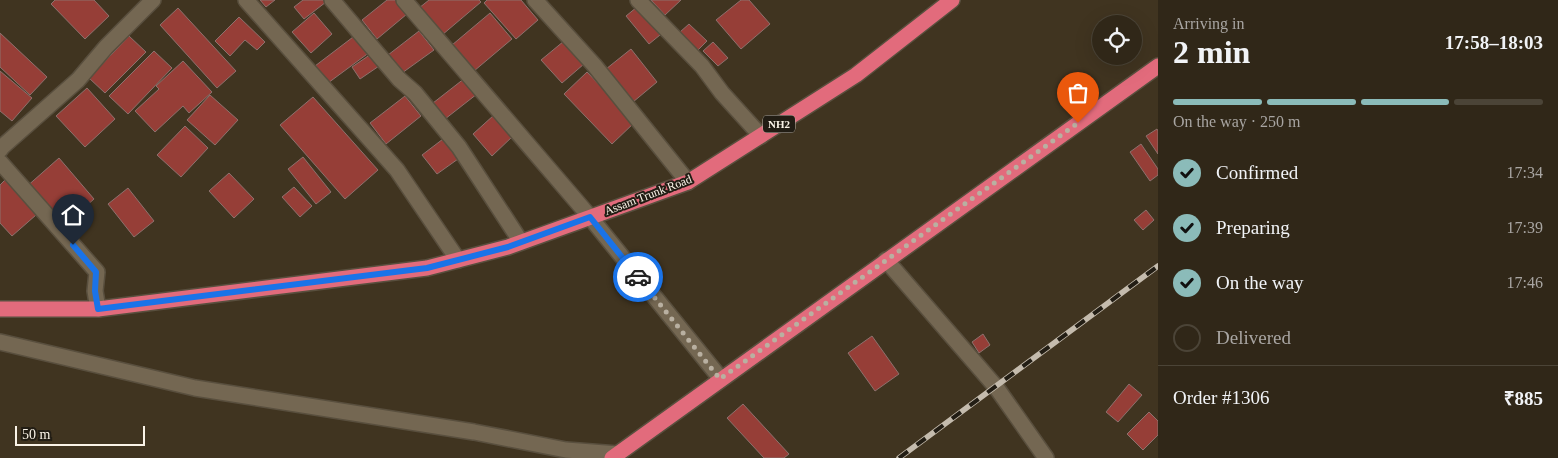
<!DOCTYPE html>
<meta charset="utf-8">
<style>
:root{--surface:#302718;--page:#3c3325;--text:#f1f3f6;--muted:#a8a5a2;--line:#4b4437;--accent:#8bbbb9}
body{margin:0;font-family:"Times New Roman",serif;background:var(--page);color:var(--text);height:100vh;display:flex;flex-direction:column;font-size:19px;white-space:nowrap}
*{box-sizing:border-box;margin:0}
p{font-size:16px;color:var(--muted)}
.icon{flex:none;width:28px;height:28px;fill:none;stroke:currentColor;stroke-width:2;stroke-linecap:round;stroke-linejoin:round}
.map{position:relative;flex:1;overflow:hidden}
.sheet{display:flex;flex-direction:column;background:var(--surface);width:400px}
.sheet>*{flex:none}
.fabs{position:absolute;left:1092px;top:15px;display:grid;gap:10px}
.fabs a{display:grid;place-items:center;width:50px;height:50px;border-radius:50%;background:var(--surface);box-shadow:0 5px 20px #0002,0 0 0 1px var(--line);font-size:25px}
.scale{position:absolute;left:15px;bottom:12px;width:130px;box-sizing:border-box;padding-left:5px;border:2px solid #faf3e7;border-top:0;font-size:14px;line-height:18px;white-space:nowrap;color:#faf3e7;-webkit-text-stroke:4px #221d14;paint-order:stroke}
.pin{position:absolute;display:grid;place-items:center;width:42px;height:42px;color:#fff;margin:-51px -21px;border-radius:50% 50% 50% 0;rotate:-45deg;box-shadow:0 0 5px #0007}
.pin .icon{rotate:45deg}
.courier{position:absolute;display:grid;place-items:center;width:50px;height:50px;margin:-25px;border:4px solid #1a73e8;border-radius:50%;background:#fff;color:#222;box-shadow:0 1px 6px #0007}
.head em{font-style:normal;font-weight:600}
.head div{display:flex;flex-direction:column-reverse}
.head{display:flex;align-items:center;justify-content:space-between;height:85px;padding:0 15px}
h1{font-size:32px;font-weight:600;line-height:38px}
.bar{display:grid;grid-template-columns:repeat(4,1fr);gap:8px 5px;align-content:center;height:60px;padding:0 15px}
.bar i{height:6px;border-radius:4px;background:var(--line)}
.bar .selected{background:var(--accent)}
.bar p{grid-column:span 4}
.line{display:flex;align-items:center;gap:12px;padding:0 15px;border-top:1px solid var(--line)}
.line div{flex:1}
ol{padding:0 15px;list-style:none}
li{display:flex;align-items:center;gap:15px;height:55px}
li p{margin-inline-start:auto}
li .icon{padding:5px;border-radius:50%;background:var(--accent);color:#111;stroke-width:4}
li:last-child{color:var(--muted)}
li i{width:28px;height:28px;border:2px solid var(--line);border-radius:50%}
main{display:flex;flex:1;min-height:0}
.map>svg:first-child{display:block}
.building{fill:#963e37;stroke:#8d716d}
.lines{fill:none;stroke-linecap:round;stroke-linejoin:round}
.minor-casing{stroke:#594f3e;stroke-width:18}
.tertiary-casing{stroke:#594f3e;stroke-width:18}
.trunk-casing{stroke:#594f3e;stroke-width:18}
.minor{stroke:#746752;stroke-width:15}
.tertiary{stroke:#746752;stroke-width:15}
.trunk{stroke:#e26b7c;stroke-width:15}
.rail-casing{stroke:#c4bbad;stroke-width:5.5}
.rail{stroke:#221d14;stroke-width:4;stroke-dasharray:11;stroke-linecap:butt}
.done{stroke:#b9b0a1;stroke-width:5;stroke-dasharray:0 9}
.route{stroke:#1a73e8;stroke-width:6}
.labels{text-anchor:middle;stroke-width:4;stroke-linejoin:round;paint-order:stroke}
.shield{fill:#221d14;stroke:#b9b3a8;stroke-width:1}
.shield-label{font-size:11px;font-weight:bold;fill:#faf3e7}
.street-label{font-size:12px;fill:#faf3e7;stroke:#221d14}
</style>
<main>
<div class="map">
<svg width="1158" height="458" viewBox="0 0 1158 458">
<rect width="100%" height="100%" fill="#403420"/>
<path class="building" d="M 55,0 L 94,0 L 109,16 L 85,39 L 51,4 Z
M 260,0 L 275,0 L 266,7 Z
M 303,0 L 324,0 L 326,2 L 304,19 L 294,7 Z
M 387,0 L 396,0 L 407,14 L 377,39 L 362,20 Z
M 429,0 L 479,0 L 481,2 L 442,35 L 419,8 Z
M 487,0 L 521,0 L 538,20 L 516,39 L 484,3 Z
M 651,0 L 681,0 L 665,15 Z
M 741,0 L 749,0 L 770,24 L 741,49 L 716,20 Z
M 637,7 L 660,35 L 649,44 L 626,16 Z
M 178,8 L 236,71 L 217,88 L 160,25 Z
M 314,13 L 332,34 L 311,53 L 292,32 Z
M 490,13 L 512,39 L 474,71 L 452,45 Z
M 239,17 L 265,42 L 257,50 L 245,40 L 230,56 L 215,41 Z
M 689,24 L 707,41 L 698,50 L 680,32 Z
M 419,31 L 434,50 L 402,73 L 388,55 Z
M 0,33 L 47,77 L 30,95 L 0,67 Z
M 357,34 L 370,52 L 328,83 L 315,66 Z
M 129,36 L 146,52 L 105,93 L 89,78 Z
M 564,41 L 584,64 L 562,83 L 541,60 Z
M 713,42 L 728,58 L 718,66 L 703,51 Z
M 631,49 L 657,82 L 633,102 L 606,69 Z
M 154,51 L 172,68 L 128,114 L 109,96 Z
M 374,52 L 382,64 L 360,79 L 352,67 Z
M 183,61 L 212,92 L 189,113 L 183,106 L 155,132 L 135,111 L 159,89 L 156,86 Z
M 0,71 L 32,98 L 12,121 L 0,111 Z
M 587,72 L 635,122 L 612,144 L 564,94 Z
M 465,78 L 477,94 L 445,119 L 433,103 Z
M 87,88 L 115,119 L 85,147 L 56,116 Z
M 210,95 L 238,120 L 215,145 L 187,120 Z
M 405,96 L 421,116 L 386,144 L 370,123 Z
M 313,97 L 378,170 L 345,199 L 280,125 Z
M 494,115 L 513,136 L 492,156 L 473,134 Z
M 185,126 L 208,148 L 181,177 L 157,155 Z
M 1157,129 L 1158,131 L 1158,154 L 1146,136 Z
M 443,139 L 458,159 L 437,174 L 422,155 Z
M 1141,144 L 1158,169 L 1158,175 L 1150,181 L 1130,152 Z
M 303,157 L 331,192 L 316,204 L 288,169 Z
M 59,158 L 94,199 L 61,228 L 25,188 Z
M 229,173 L 254,199 L 234,218 L 209,191 Z
M 5,180 L 36,215 L 12,236 L 0,223 L 0,185 Z
M 294,187 L 312,206 L 300,217 L 282,197 Z
M 128,188 L 154,221 L 134,237 L 108,204 Z
M 1146,210 L 1154,220 L 1143,230 L 1134,220 Z
M 983,334 L 990,345 L 979,353 L 972,342 Z
M 872,336 L 899,374 L 875,391 L 848,353 Z
M 1129,384 L 1142,395 L 1118,422 L 1106,412 Z
M 743,404 L 789,454 L 784,458 L 764,458 L 727,418 Z
M 1149,412 L 1158,421 L 1158,435 L 1143,450 L 1127,434 Z"/>
<g class="lines">
<g class="minor-casing">
<path id="minor" d="M 246,0 L 397,170 L 458,260
M 332,0 L 399,79 L 415,93 L 459,147 L 521,242
M 404,0 L 590,217
M 535,0 L 594,65 L 688,182
M 638,0 L 702,66 L 722,93 L 761,136
M 0,150 L 2,147 L 78,80 L 106,47 L 153,0
M 0,162 L 97,272 L 95,291 L 98,309
M 886,260 L 996,387 L 1046,458
M 0,342 L 195,388 L 474,432 L 566,450 L 618,454"/>
</g>
<g class="tertiary-casing">
<path id="tertiary" d="M 590,217 L 721,379"/>
</g>
<g class="trunk-casing">
<path id="trunk" d="M 0,309 L 98,309 L 427,268 L 508,247 L 688,182 L 856,75 L 952,0
M 612,458 L 1158,66"/>
</g>
<use href="#minor" class="minor"/>
<use href="#tertiary" class="tertiary"/>
<use href="#trunk" class="trunk"/>
<g class="rail-casing">
<path id="rail" d="M 899,458 L 1158,266"/>
</g>
<use href="#rail" class="rail"/>
</g>
<g class="lines">
<path class="done" d="M 638,277 L 720,379 L 1078,123"/>
<path class="route" d="M 73,245 L 96,272 L 95,291 L 98,309 L 427,268 L 508,247 L 590,217 L 638,277"/>
</g>
<g class="labels">
<rect class="shield" x="763" y="115.5" width="32" height="17" rx="4"/>
<g class="shield-label">
<text x="779" y="128">NH2</text>
</g>
<g class="street-label">
<text transform="translate(648 195) rotate(-21)" y="4">Assam Trunk Road</text>
</g>
</g>
</svg>
<div class="fabs">
<a><svg class="icon" aria-label="locate" viewBox="0 0 24 24"><circle cx="12" cy="12" r="6"/><path d="M12 2v4M12 18v4M2 12h4M18 12h4"/></svg></a>
</div>
<div class="scale">50 m</div>
<div class="pin" style="left:1078px;top:123px;background:#ea580c"><svg class="icon" aria-label="bag" viewBox="0 0 24 24"><path d="M5 8h14l-1 12H6zM9 8a3 3 0 0 1 6 0"/></svg></div>
<div class="pin" style="left:73px;top:245px;background:#1f2937"><svg class="icon" aria-label="home" viewBox="0 0 24 24"><path d="M3 11l9-7 9 7M6 9v11h12V9"/></svg></div>
<div class="courier" style="left:638px;top:277px"><svg class="icon" aria-label="car" viewBox="0 0 24 24"><path d="M5 17H2v-5l4-1 3-4h7l3 4 3 1v5h-3M9 17h6M6 11h13"/><circle cx="7" cy="17" r="2"/><circle cx="17" cy="17" r="2"/></svg></div>
</div>
<section class="sheet">
<div class="head"><div><h1>2 min</h1><p>Arriving in</p></div><em>17:58–18:03</em></div>
<div class="bar"><i class="selected"></i><i class="selected"></i><i class="selected"></i><i></i><p>On the way · 250 m</p></div>
<ol>
<li><svg class="icon" aria-label="check" viewBox="0 0 24 24"><path d="M5 12l5 5 9-10"/></svg>Confirmed<p>17:34</p></li>
<li><svg class="icon" aria-label="check" viewBox="0 0 24 24"><path d="M5 12l5 5 9-10"/></svg>Preparing<p>17:39</p></li>
<li><svg class="icon" aria-label="check" viewBox="0 0 24 24"><path d="M5 12l5 5 9-10"/></svg>On the way<p>17:46</p></li>
<li><i></i>Delivered</li>
</ol>
<div class="line" style="height:65px"><div>Order #1306</div><b>₹885</b></div>
</section>
</main>
